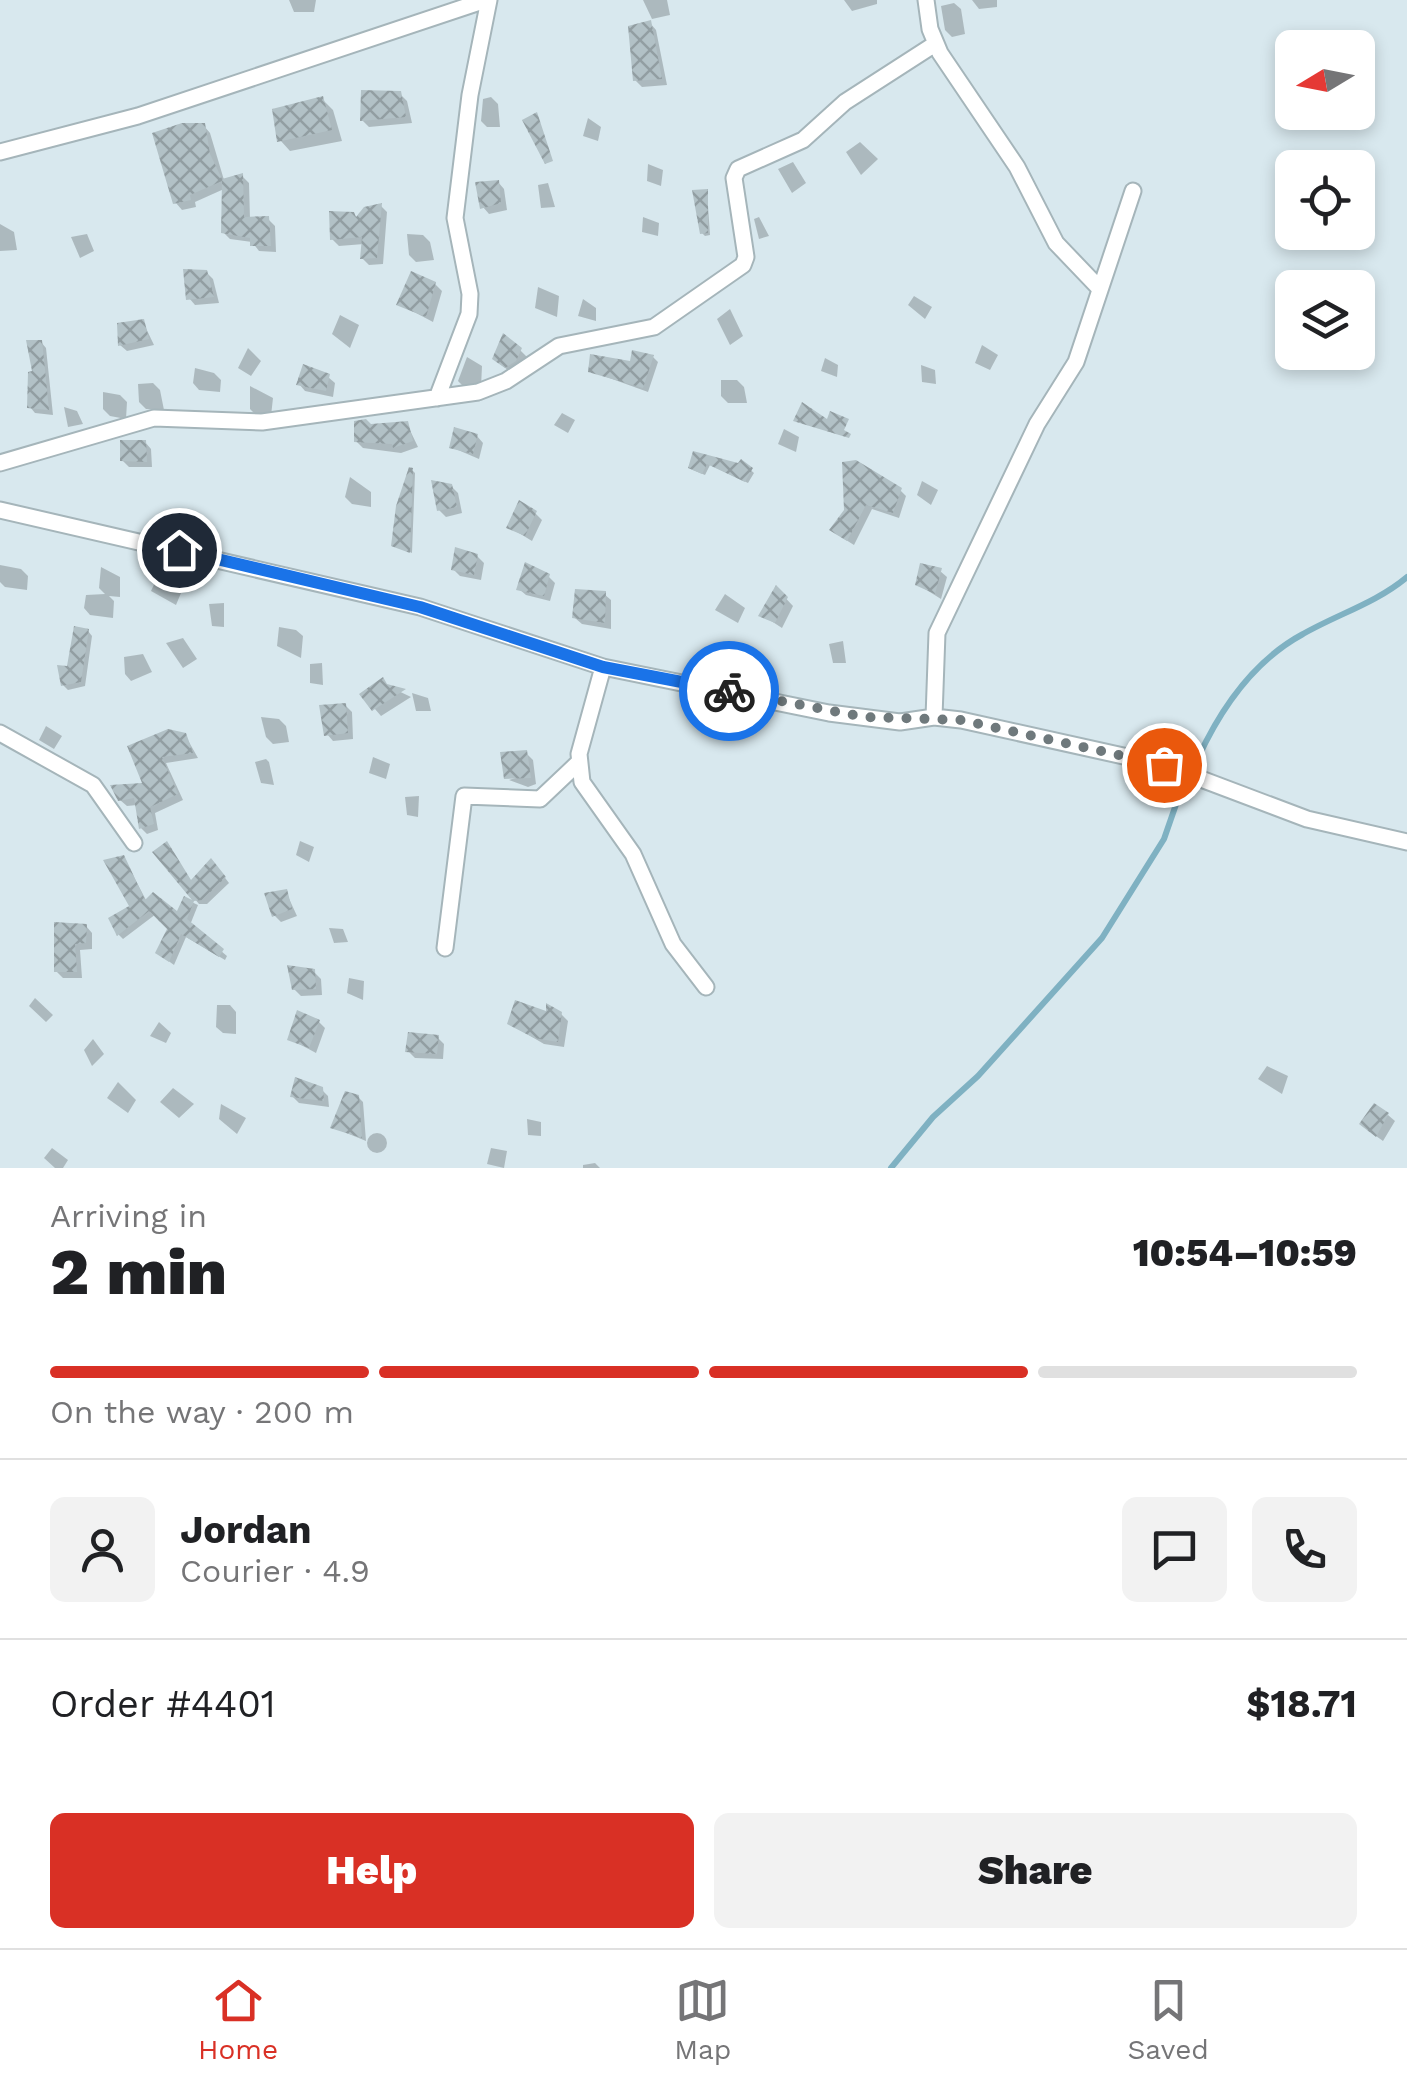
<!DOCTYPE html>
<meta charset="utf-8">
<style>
:root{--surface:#fff;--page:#f2f2f2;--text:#202124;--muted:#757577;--line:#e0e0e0;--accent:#d93025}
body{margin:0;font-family:"Work Sans",sans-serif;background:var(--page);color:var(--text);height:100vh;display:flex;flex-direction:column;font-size:38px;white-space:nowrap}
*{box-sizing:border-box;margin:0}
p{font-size:32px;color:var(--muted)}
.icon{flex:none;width:55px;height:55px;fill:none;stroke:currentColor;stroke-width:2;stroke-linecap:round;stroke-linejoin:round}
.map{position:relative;height:1168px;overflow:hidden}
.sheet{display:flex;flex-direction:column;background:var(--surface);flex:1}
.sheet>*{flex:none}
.needle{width:65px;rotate:260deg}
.controls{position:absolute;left:1275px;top:30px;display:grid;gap:20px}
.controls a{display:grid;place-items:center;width:100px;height:100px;border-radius:15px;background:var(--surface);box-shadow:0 5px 15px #0003;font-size:50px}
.pin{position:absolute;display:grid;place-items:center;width:85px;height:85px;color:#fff;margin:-42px;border:5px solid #fff;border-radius:50%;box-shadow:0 2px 10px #0007}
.courier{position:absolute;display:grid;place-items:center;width:100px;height:100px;margin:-50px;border:8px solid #1a73e8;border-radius:50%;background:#fff;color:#222;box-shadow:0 2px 12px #0007}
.summary em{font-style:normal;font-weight:800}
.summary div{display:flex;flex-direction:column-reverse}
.summary{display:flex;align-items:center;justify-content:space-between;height:170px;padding:0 50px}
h1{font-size:65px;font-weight:800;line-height:75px}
.bar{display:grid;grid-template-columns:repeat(4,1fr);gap:15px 10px;align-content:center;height:120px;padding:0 50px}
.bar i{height:12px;border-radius:8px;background:var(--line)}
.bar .selected{background:var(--accent)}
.bar p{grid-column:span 4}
.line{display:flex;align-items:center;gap:25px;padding:0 50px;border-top:2px solid var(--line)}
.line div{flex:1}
.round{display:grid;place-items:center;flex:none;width:105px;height:105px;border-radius:15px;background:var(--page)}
.primary-button{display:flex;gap:20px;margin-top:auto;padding:20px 50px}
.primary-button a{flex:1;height:115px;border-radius:15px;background:var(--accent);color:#fff;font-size:40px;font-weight:800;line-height:115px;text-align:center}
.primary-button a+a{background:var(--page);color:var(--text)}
.tab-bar{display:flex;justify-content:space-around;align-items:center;height:140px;border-top:2px solid var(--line);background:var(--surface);font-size:28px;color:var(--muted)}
.tab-bar a{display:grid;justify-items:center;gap:5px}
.tab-bar .selected{color:var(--accent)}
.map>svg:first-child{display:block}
.shadow{fill:#0003}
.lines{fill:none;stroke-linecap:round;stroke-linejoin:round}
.stream{stroke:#7fb1c2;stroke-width:6}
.building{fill:url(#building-cross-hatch)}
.street-casing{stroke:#a5b5ba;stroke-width:19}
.street{stroke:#fff;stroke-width:15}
.done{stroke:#6f797c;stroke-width:10;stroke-dasharray:0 18}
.route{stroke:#1a73e8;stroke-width:12}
</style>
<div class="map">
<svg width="1407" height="1168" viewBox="0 0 1407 1168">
<defs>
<pattern id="building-cross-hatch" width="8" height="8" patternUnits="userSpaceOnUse" patternTransform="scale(2.5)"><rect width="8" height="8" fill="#b2c1c6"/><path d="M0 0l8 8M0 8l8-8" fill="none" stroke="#929ea2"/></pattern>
</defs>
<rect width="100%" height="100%" fill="#d8e8ee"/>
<path class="shadow" d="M 289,0 L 316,0 L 314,12 L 294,12 Z
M 643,0 L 667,0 L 670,15 L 652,19 Z
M 844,0 L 877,0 L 877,4 L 852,11 Z
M 972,0 L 997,0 L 997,7 L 979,9 Z
M 954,3 L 961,9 L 965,34 L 952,37 L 945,30 L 941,6 Z
M 650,23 L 656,30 L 667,85 L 642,87 L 635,80 Z
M 400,94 L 407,101 L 412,123 L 369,127 L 362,120 Z
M 491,97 L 498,104 L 500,127 L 487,127 L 481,121 L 483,99 Z
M 322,99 L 333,110 L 342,141 L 290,151 L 280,140 Z
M 588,118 L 601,127 L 598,141 L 583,136 Z
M 204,126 L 210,133 L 224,180 L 242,176 L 249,183 L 250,219 L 268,219 L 275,226 L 276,252 L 259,251 L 252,242 L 230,239 L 223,232 L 224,189 L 195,202 L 196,207 L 182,210 L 176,203 Z
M 860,142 L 878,159 L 861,175 L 846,152 Z
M 793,162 L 806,183 L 792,193 L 778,169 Z
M 648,164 L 663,170 L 661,186 L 647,181 Z
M 498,182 L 504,189 L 507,210 L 489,214 L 483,207 Z
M 548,183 L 555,207 L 541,208 L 538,185 Z
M 707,191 L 710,235 L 705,236 L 702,233 Z
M 381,206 L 387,212 L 383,264 L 369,265 L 362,258 L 364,244 L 339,246 L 332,239 L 353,214 L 358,219 L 359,213 Z
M 643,217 L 659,223 L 658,236 L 642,232 Z
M 759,217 L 769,236 L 759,239 L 754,219 Z
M 0,224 L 14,232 L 17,250 L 0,251 Z
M 87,234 L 94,251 L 80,258 L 71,237 Z
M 407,234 L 423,235 L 430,242 L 434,260 L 416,262 L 409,255 Z
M 206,272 L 213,279 L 219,303 L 195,305 L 189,298 Z
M 435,284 L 442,291 L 433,322 L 399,304 Z
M 538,287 L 559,296 L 557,317 L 535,308 Z
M 914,296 L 932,307 L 925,319 L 908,305 Z
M 583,299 L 596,308 L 596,321 L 578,316 Z
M 730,309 L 743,336 L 730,345 L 717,319 Z
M 340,315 L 359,325 L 350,348 L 332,334 Z
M 143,322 L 154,345 L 127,351 L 120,345 Z
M 41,342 L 46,348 L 53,415 L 35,413 L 30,407 Z
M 982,345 L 998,355 L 990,370 L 975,363 Z
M 248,348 L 261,361 L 251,376 L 238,368 Z
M 520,350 L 527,357 L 513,374 L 494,359 Z
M 467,357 L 482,366 L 481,387 L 465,388 L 458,381 Z
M 653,357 L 658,362 L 648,392 L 590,371 Z
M 825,358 L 838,365 L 837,377 L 821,371 Z
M 921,365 L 935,370 L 936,384 L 922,382 Z
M 195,368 L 214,373 L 221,380 L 220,392 L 199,390 L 193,383 Z
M 328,377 L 335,383 L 333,397 L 305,391 L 299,384 Z
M 721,380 L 737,380 L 744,387 L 747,403 L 728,403 L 721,396 Z
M 153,383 L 160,390 L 164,410 L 146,409 L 139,402 L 138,384 Z
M 250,386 L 273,398 L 271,416 L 257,416 L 250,409 Z
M 103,392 L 120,395 L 127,402 L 126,419 L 110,416 L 103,409 Z
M 64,407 L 77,411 L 83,424 L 68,427 Z
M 562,413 L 575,420 L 568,433 L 554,425 Z
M 407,424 L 418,447 L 401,453 L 363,448 L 356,441 Z
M 784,429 L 799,437 L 796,452 L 778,444 Z
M 477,436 L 483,443 L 479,459 L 451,447 Z
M 145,442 L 151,449 L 152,467 L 129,467 L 122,460 Z
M 694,454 L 739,466 L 741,462 L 754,473 L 748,483 L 710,465 L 705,475 L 693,470 Z
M 412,470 L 415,473 L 412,553 L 394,545 Z
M 350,477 L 371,492 L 371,507 L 352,504 L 345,497 Z
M 922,481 L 938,490 L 931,505 L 917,495 Z
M 451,486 L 458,493 L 462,513 L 446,517 L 439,510 Z
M 900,490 L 906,496 L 899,518 L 872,509 L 854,545 L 838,535 L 847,511 Z
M 535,513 L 542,520 L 532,541 L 509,527 Z
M 477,556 L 484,563 L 481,580 L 460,576 L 453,569 Z
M 0,565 L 21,569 L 28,576 L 27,590 L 5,587 L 0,582 Z
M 101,567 L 120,577 L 120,597 L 109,596 L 114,601 L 113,618 L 90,615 L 84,608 L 86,595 L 105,594 L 99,588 Z
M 940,571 L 947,577 L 941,599 L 917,584 Z
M 158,576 L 181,593 L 176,605 L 151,591 Z
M 548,576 L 555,583 L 550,601 L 526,595 L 519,589 Z
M 777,589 L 793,606 L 782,628 L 762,615 Z
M 604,594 L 611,600 L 611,629 L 582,624 L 575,618 Z
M 725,594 L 745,608 L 738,623 L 715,610 Z
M 224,603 L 224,627 L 212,626 L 209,604 Z
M 279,627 L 296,630 L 303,636 L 301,658 L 277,646 Z
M 88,631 L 92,636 L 85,686 L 68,690 L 63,685 Z
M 183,638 L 197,659 L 183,668 L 166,643 Z
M 843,641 L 846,663 L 833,663 L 829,644 Z
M 143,654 L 152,672 L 131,681 L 125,674 L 124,657 Z
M 322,663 L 323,685 L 310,683 L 310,664 Z
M 390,687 L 411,697 L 381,716 L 362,694 Z
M 412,693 L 428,698 L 431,711 L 416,711 Z
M 345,705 L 352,712 L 353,739 L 333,741 L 327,734 Z
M 261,717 L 279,719 L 286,726 L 289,742 L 273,744 L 266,737 Z
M 46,726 L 62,736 L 54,749 L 39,740 Z
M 185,735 L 198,758 L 166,763 L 183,800 L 155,813 L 158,830 L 147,834 L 141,828 L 137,805 L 127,806 L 120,800 L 145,785 L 130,747 Z
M 526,753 L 533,760 L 536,784 L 528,787 L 509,780 L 528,774 L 527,770 L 506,778 L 503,754 Z
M 373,757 L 390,764 L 386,779 L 369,773 Z
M 266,759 L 269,762 L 274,785 L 261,783 L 255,762 Z
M 419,796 L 418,817 L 407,815 L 405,797 Z
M 300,841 L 314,847 L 309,862 L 296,855 Z
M 156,853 L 192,883 L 216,866 L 229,883 L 207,904 L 199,904 Z
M 124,858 L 147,902 L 177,915 L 185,899 L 198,905 L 190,925 L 227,956 L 225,960 L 186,937 L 174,965 L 163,957 L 170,928 L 156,914 L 123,939 L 119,935 L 111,919 L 133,907 Z
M 286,892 L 297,916 L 281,922 L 275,916 Z
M 86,926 L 92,933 L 92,949 L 80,950 L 82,978 L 63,978 L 56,971 Z
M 329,928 L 343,929 L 348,942 L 334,943 Z
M 314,972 L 321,979 L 322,995 L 301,996 L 294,989 Z
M 349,978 L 364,981 L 363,1000 L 347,993 Z
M 35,998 L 53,1015 L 46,1022 L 29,1006 Z
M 217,1005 L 230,1005 L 236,1012 L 236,1034 L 223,1033 L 216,1027 Z
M 548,1014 L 561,1014 L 568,1021 L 564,1047 L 544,1044 L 510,1024 Z
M 159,1022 L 171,1033 L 166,1043 L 150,1036 Z
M 319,1022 L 325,1028 L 316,1053 L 290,1039 Z
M 438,1038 L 444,1044 L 443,1059 L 415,1058 L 408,1051 Z
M 93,1039 L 104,1054 L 92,1066 L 84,1050 Z
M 1267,1066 L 1288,1076 L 1282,1094 L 1258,1079 Z
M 118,1082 L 136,1100 L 128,1113 L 107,1098 Z
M 173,1088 L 194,1104 L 179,1118 L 160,1102 Z
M 321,1089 L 328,1096 L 329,1107 L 299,1103 L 292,1096 Z
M 358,1097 L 363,1102 L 366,1141 L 332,1127 Z
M 221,1104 L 246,1118 L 237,1134 L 219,1119 Z
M 1388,1115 L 1395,1121 L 1383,1141 L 1369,1131 Z
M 527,1119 L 541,1122 L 541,1136 L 528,1135 Z
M367 1143a10 10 0 1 1 20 0a10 10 0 1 1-20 0Z
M 52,1148 L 68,1160 L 63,1168 L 55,1168 L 44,1158 Z
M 491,1148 L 507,1151 L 504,1168 L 487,1164 Z
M 595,1163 L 600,1168 L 583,1168 L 583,1165 Z"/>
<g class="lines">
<path class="stream" d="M 1198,758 C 1221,708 1253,661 1303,634 C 1338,614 1376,603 1407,577
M 891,1168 L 933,1117 L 978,1076 L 1102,938 L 1164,839 L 1181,790"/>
</g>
<path class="building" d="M 651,20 L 662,79 L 633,81 L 628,26 Z
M 361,90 L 401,91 L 406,117 L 360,121 Z
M 323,96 L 332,130 L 277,142 L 272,109 Z
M 537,112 L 553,161 L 545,164 L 522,120 Z
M 182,123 L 205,123 L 210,154 L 222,179 L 243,173 L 244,217 L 269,216 L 271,246 L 250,246 L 250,238 L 221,233 L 222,181 L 190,195 L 191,200 L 173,204 L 152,133 Z
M 499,180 L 501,203 L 480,209 L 475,182 Z
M 708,189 L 708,233 L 700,234 L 692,190 Z
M 382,203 L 377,258 L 360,259 L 362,237 L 330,240 L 329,211 L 354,212 L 356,217 L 364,207 Z
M 183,269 L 207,270 L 214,297 L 186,300 Z
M 411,271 L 436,282 L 426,317 L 396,305 Z
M 144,319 L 149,339 L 118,346 L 117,323 Z
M 503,333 L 522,348 L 516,361 L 505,368 L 492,359 Z
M 26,340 L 42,340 L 49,410 L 27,408 L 28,372 L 32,371 Z
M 632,350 L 654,355 L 643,388 L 588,372 L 590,354 L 630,361 Z
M 303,364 L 330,374 L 326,391 L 296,385 Z
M 802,402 L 827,419 L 830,411 L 849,419 L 844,430 L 851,434 L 849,438 L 793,421 Z
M 366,419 L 371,424 L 408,421 L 413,441 L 393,448 L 392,444 L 354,442 L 354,421 Z
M 454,427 L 478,434 L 473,454 L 449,448 Z
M 120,440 L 146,440 L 147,462 L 120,461 Z
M 693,451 L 738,463 L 741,459 L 753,468 L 745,482 L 707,464 L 702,474 L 688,468 Z
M 856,460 L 902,488 L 893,513 L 866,505 L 847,541 L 829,530 L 844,510 L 842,462 Z
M 409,467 L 413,468 L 410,553 L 391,546 L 396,506 Z
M 431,480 L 452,484 L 457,507 L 437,511 Z
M 519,500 L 537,511 L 525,536 L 506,528 Z
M 455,547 L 478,554 L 474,575 L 451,570 Z
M 525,562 L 550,574 L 544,596 L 516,590 Z
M 920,563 L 942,568 L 935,594 L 915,585 Z
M 776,585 L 788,597 L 775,623 L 758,616 Z
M 575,589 L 606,591 L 605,623 L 572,618 Z
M 74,626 L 89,629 L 81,682 L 61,686 L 57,665 L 67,666 Z
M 383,677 L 387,684 L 406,689 L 372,711 L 359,694 Z
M 346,703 L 348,733 L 324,736 L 319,705 Z
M 168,729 L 186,733 L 193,753 L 162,757 L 178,794 L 150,807 L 154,824 L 139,829 L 134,798 L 118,801 L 110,785 L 142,783 L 127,746 Z
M 527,750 L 531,778 L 504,779 L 500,752 Z
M 167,841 L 191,880 L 211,858 L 226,877 L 202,900 L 194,901 L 187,919 L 224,949 L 219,957 L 181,934 L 169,962 L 155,953 L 167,929 L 149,911 L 117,936 L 108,918 L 129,906 L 103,860 L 124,855 L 145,900 L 153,892 L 177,911 L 184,896 L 192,900 L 152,852 Z
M 287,889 L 292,909 L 272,917 L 264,893 Z
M 54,922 L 87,924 L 86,943 L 75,944 L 77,972 L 54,972 Z
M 287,965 L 315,969 L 316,989 L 292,990 Z
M 515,1000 L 546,1011 L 546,1003 L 562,1012 L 558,1042 L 534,1038 L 507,1024 Z
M 297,1010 L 320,1020 L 309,1048 L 287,1040 Z
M 408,1032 L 439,1035 L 437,1054 L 405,1052 Z
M 295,1077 L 323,1087 L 324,1101 L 290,1097 Z
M 345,1091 L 359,1095 L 362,1138 L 330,1128 Z
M 1374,1103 L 1389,1113 L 1376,1137 L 1359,1124 Z"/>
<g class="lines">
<g class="street-casing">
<path id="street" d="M 926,0 L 930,29 L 940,53 L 1017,167 L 1056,243 L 1100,289
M 0,152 L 138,116 L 486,0
M 437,398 L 469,314 L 470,294 L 455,218 L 470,95 L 489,0
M 0,463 L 154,418 L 262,422 L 478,392 L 506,381 L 559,346 L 654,327 L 743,265 L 746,257 L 734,178 L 738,169 L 803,140 L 845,102 L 935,44
M 0,510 L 420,607 L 603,667 L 829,713 L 900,722 L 934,717 L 961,720 L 1164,765 L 1307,819 L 1407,842
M 603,667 L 579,754 L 582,782 L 633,854 L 673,944 L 706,987
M 934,717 L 937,633 L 1037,424 L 1076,362 L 1133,191
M 0,733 L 93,785 L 134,843
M 445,948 L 464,796 L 540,799 L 578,763"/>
</g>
<use href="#street" class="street"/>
</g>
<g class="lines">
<path class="done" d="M 729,691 L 864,717 L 961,720 L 1164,765"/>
<path class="route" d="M 179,550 L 420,607 L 603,667 L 729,691"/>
</g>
</svg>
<div class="controls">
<a><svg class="needle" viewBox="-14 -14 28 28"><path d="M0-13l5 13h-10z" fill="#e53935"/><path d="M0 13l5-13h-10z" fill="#757577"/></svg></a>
<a><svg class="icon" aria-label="locate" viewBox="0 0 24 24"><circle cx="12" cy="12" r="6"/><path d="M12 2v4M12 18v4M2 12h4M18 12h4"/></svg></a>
<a><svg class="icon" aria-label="layers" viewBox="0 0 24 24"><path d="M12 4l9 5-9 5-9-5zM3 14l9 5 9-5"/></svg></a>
</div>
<div class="pin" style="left:1164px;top:765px;background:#ea580c"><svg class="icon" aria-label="bag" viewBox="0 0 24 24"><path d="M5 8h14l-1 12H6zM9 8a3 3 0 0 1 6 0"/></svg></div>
<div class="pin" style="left:179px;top:550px;background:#1f2937"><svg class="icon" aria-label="home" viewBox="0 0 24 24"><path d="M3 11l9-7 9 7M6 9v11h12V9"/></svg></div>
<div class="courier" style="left:729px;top:691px"><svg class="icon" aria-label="bike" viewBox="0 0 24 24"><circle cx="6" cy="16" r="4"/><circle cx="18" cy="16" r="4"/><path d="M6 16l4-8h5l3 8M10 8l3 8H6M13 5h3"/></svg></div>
</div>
<section class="sheet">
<div class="summary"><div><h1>2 min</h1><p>Arriving in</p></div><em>10:54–10:59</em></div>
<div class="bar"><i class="selected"></i><i class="selected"></i><i class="selected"></i><i></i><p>On the way · 200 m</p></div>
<div class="line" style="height:180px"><a class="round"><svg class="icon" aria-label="person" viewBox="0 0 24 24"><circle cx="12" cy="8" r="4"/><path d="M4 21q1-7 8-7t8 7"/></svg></a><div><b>Jordan</b><p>Courier · 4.9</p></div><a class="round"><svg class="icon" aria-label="chat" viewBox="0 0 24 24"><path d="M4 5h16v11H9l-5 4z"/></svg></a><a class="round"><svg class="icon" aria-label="phone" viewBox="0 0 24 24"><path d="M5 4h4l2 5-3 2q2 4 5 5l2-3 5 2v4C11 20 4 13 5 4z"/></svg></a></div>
<div class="line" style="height:130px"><div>Order #4401</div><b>$18.71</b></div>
<div class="primary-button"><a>Help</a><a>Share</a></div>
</section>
<nav class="tab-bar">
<a class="selected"><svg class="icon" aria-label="home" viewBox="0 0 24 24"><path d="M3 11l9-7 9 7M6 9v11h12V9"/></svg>Home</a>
<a><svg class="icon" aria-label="map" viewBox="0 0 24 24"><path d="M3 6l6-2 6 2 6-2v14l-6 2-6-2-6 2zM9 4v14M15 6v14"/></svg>Map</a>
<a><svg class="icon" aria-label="saved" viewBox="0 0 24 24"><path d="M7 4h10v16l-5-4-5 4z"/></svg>Saved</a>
</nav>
